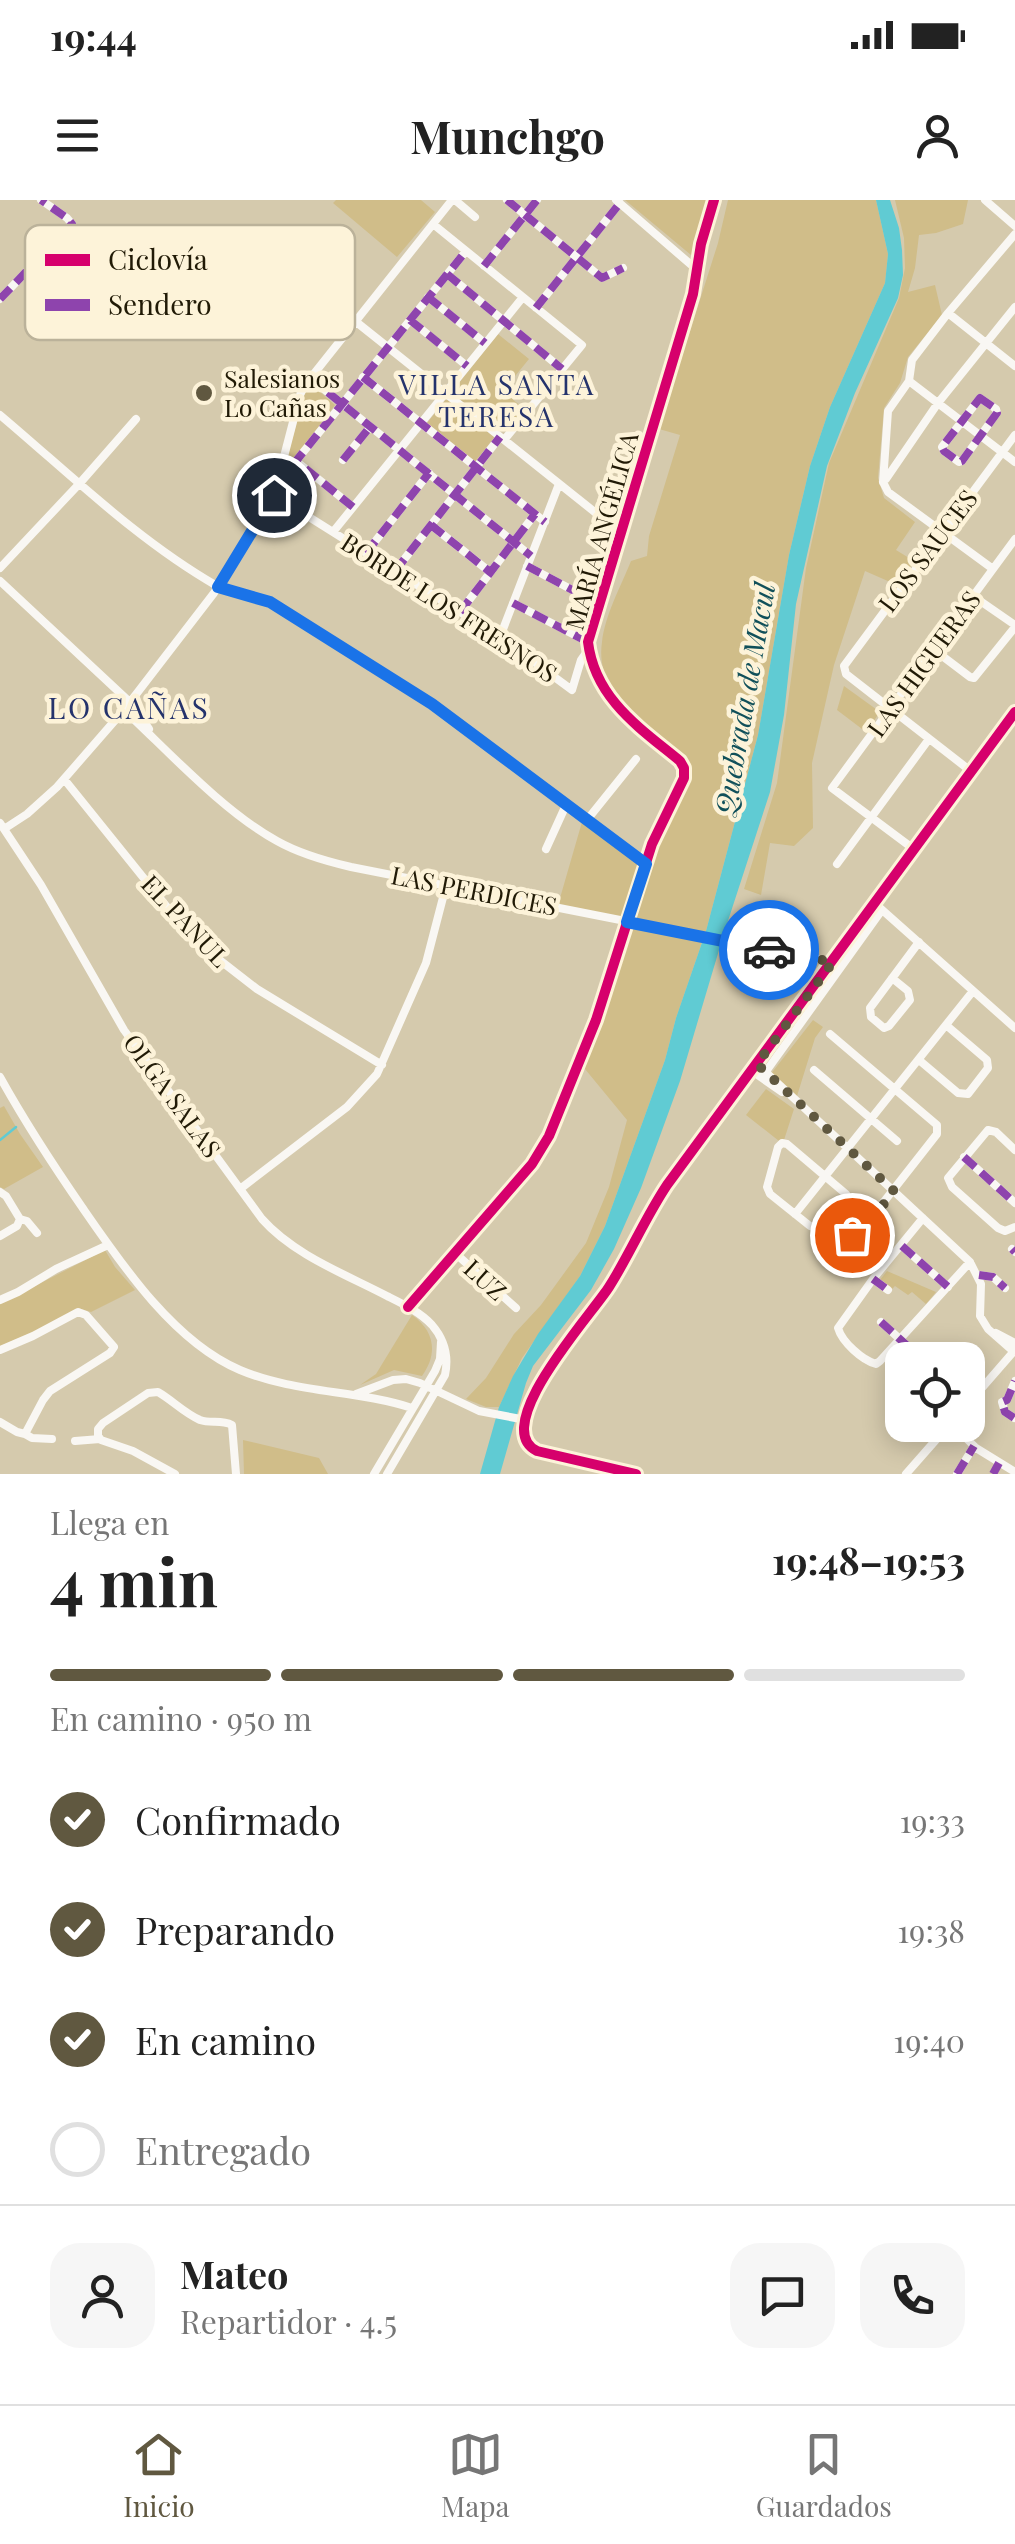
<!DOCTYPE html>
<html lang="es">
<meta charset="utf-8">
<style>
:root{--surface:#fff;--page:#f6f6f6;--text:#222;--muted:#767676;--line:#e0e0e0;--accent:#605840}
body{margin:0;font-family:"Playfair Display",serif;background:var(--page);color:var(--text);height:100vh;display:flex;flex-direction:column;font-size:38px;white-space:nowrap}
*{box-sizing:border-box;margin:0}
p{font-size:32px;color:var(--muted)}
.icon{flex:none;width:55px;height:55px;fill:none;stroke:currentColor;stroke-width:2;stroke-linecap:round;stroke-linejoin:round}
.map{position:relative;height:1274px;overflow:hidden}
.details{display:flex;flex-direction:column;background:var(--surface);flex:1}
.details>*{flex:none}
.tools{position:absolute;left:885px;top:1142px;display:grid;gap:20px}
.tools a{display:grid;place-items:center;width:100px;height:100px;border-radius:20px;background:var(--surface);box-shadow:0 5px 25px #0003;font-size:50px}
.pin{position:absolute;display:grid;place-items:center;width:85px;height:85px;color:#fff;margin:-42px;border:5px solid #fff;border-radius:50%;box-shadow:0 2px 10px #0007}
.courier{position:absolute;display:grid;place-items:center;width:100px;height:100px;margin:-50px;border:8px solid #1a73e8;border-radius:50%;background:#fff;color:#222;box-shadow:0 2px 12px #0007}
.summary em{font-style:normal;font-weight:700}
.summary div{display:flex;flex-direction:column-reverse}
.summary{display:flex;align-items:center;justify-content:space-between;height:170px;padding:0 50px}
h1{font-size:65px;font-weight:700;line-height:75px}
.bar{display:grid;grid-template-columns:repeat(4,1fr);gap:15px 10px;align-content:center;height:120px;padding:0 50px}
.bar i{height:12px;border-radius:8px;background:var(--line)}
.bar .selected{background:var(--accent)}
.bar p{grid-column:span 4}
.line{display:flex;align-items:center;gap:25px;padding:0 50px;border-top:2px solid var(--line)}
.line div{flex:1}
.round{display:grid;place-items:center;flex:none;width:105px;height:105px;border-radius:30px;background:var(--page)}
ol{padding:0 50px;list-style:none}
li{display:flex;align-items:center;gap:30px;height:110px}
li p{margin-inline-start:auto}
li .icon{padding:10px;border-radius:50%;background:var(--accent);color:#fff;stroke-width:4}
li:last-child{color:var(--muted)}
li i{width:55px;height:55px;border:5px solid var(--line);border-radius:50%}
.status{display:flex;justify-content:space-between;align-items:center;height:70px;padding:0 50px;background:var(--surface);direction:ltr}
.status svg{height:28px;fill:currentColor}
header{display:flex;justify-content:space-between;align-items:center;height:130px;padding:0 50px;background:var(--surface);font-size:45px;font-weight:700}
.tabs{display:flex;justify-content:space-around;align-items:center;height:140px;border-top:2px solid var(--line);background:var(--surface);font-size:28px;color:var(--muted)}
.tabs a{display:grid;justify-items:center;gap:5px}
.tabs .selected{color:var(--accent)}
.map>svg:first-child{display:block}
.green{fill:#d0bd89}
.water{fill:#60cbd3}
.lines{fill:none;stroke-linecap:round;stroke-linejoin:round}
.stream{stroke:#60cbd3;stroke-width:2.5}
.minor{stroke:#f9f7f3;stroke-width:8}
.quiet{stroke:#8e44ad;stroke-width:8;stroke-dasharray:15 8;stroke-linecap:butt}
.cycleway-casing{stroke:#fdf3d9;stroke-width:16}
.cycleway{stroke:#d6006c;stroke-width:10}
.done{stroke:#605840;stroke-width:10;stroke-dasharray:0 18}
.route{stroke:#1a73e8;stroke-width:12}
.poi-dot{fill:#605840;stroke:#fdf3d9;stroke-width:4}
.labels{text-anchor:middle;stroke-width:9;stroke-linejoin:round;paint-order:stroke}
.poi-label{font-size:25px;fill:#211a06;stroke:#fdf3d9;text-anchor:start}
.street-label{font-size:25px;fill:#211a06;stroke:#fdf3d9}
.neighbourhood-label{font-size:28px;letter-spacing:2.5px;fill:#25336c;stroke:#fdf3d9}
.water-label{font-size:28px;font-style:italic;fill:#11505a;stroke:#fdf3d9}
.quarter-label{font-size:30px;letter-spacing:2.5px;fill:#25336c;stroke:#fdf3d9}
.key{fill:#fdf3d9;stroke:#bbb29a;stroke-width:2.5}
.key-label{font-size:28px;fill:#211a06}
</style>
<div class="status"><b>19:44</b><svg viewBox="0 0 49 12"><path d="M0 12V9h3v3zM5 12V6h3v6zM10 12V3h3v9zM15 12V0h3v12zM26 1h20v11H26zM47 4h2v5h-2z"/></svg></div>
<header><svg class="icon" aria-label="menu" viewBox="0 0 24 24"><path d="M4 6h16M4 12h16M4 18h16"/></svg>Munchgo<svg class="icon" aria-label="person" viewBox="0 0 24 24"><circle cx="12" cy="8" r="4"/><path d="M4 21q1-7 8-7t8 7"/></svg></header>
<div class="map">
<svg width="1015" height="1274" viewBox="0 0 1015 1274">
<rect width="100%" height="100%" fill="#d5caad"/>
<path class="green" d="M 336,0 L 421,0 L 435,12 L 397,57 L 333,3 Z
M 625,0 L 707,0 L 695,53 L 691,55 Z
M 728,0 L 876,0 L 888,54 L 885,83 L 830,207 L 810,266 L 789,355 L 758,535 L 706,731 L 676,818 L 665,860 L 605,1026 L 580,1076 L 522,1158 L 499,1207 L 486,1207 L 466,1199 L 486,1178 L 514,1134 L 541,1105 L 586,1043 L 609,987 L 627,920 L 585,869 L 581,868 L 631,717 L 659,642 L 691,572 L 691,566 L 685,558 C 649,529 594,496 602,442 C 605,415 621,386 631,361 L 647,356 L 649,336 L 680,235 L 659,229 L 718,43 Z
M 895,0 L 968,0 L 963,24 L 936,33 L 919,35 L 915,68 L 908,92 L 935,85 L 942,115 L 908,157 L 900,183 L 884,208 L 878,278 L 884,298 L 915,322 L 896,350 L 914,361 L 897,385 L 865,371 L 834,465 L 812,563 L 813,628 L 794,646 L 770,643 L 761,695 L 744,689 L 777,583 L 806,368 L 829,263 L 899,98 L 905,68 L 904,38 Z
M 498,134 L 529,159 L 503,191 L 524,209 L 506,231 L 501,229 L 475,262 L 427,223 Z
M 311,184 L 335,205 L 293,261 L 310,275 L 291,302 L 278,293 L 304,195 Z
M 844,486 L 880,512 L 866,532 L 837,510 Z
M 582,622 L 640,664 L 640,667 L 625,713 L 621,717 L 558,705 Z
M 813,820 L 823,827 L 815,838 L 797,896 L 770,875 Z
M 766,889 L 794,909 L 784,940 L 779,941 L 746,915 Z
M 4,906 L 20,934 L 43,967 L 4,989 L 0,987 L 0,908 Z
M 105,1050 L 115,1067 L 135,1090 L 91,1112 L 78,1108 L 33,1133 L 0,1147 L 0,1104 Z
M 887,1071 L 936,1092 L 926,1104 L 912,1092 L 908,1095 L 895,1086 L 892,1089 L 879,1081 Z
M 412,1115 C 435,1131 438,1154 422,1176 L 394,1170 L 360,1185 L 376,1174 Z
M 243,1240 L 319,1258 L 328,1274 L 244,1274 Z"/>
<path class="water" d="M 876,0 L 890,0 L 899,28 L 902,50 L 903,75 L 898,98 L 855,193 L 827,266 L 796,404 L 784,515 L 770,592 L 725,730 L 680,881 L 641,988 L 614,1049 L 591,1090 L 533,1166 L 526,1183 L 500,1274 L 480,1274 L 499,1207 L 513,1176 L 538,1134 L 580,1076 L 605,1026 L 665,860 L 676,818 L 706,731 L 758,535 L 789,355 L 810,266 L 830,207 L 885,83 L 888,54 Z"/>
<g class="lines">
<path class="stream" d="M 0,940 L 16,927"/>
<path class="minor" d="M 455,0 L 475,17
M 507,0 L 602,78 L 623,68
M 616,0 L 696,69
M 985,0 L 1015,26
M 433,24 L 582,145 L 504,240
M 484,66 L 537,0
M 447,74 L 562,169
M 428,97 L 485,143
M 0,99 L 72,24 L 67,18 L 41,0
M 536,108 L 620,3
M 948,113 L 1015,166
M 410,120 L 467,166
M 355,121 L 621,333
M 363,177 L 545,322
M 310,178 L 531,356
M 909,181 L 1015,262
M 980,198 L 996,209 L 997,213 L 962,261 L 959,262 L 944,251 L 942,247 Z
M 0,215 C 70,274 137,340 217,386 C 234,396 256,395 275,405 L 431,504 L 645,664
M 343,260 L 370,227
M 886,279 L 938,203 L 1015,107
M 883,282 L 888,211 L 909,181 L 912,160 L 948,113 L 1015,34
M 883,282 L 888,292 L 993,369
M 274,295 L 500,437 L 572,490 L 581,460 L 588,450
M 353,307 L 296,261 L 466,51
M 431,325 L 490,372
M 333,332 L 523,97
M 366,353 L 429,273
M 527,366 L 599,404
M 0,368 L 80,283 L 136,219
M 395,371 L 500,237
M 0,381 L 134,506 L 149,529
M 973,396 L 1015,425
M 513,403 L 588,442
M 460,412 L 535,314
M 500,437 L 559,284
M 933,449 L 970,477 L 974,478 L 1015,427
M 124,510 C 169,552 224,612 277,641 C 300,654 325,661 351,667 L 833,762
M 972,572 L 846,474 L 844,466 L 1015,235
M 64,579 L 171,712 L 208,751 L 257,789 L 382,865
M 587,620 L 636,559
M 0,623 L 41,685 L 124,830 L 262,1019 C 294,1055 345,1074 387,1096 C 403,1104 420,1112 432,1125 C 445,1140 449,1156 445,1175 L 387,1274
M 4,629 L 27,614 L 57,587 L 124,510 L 214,393 L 274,295 L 300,195 L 305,185 L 452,0
M 546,649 L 566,605
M 915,650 L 832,588 L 1015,339
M 837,664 L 929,539
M 880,708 L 1015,828
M 892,778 L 908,791 L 910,800 L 889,826 L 884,828 L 871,817 L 870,808 L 919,742
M 830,834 L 937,925 L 937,934 L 861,1031 L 852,1035 L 810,1026 L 770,994 L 767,987 L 778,947 L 782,943 L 787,944 L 846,994
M 919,860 L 958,893 L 968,894 L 988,868 L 987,860 L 946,825
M 757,864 L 970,1062 L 981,1084 L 980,1116 L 988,1129 L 1013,1151
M 814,870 L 897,941
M 752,871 L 782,892
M 0,877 C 25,922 53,965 82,1007 C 122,1065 174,1142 240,1170 C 294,1193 357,1190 412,1208
M 762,877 L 882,710
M 1015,950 L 996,932 L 988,930 L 948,978 L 952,987 L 998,1028 L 1005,1031 L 1015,1027
M 964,957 L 1015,1003
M 240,989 L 347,907 L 377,874 L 426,763 L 446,686
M 0,992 L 6,996 L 20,1019 L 17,1026 L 0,1036
M 795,1014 L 973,791
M 923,1018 L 873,1079 L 838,1128 C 842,1142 862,1160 876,1164 L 880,1161 L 970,1062
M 20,1019 L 27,1021 L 37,1033
M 902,1046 L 948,1087
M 1012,1049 L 1015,1052
M 455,1053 L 516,1108
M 979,1075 L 993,1077 L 1005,1088
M 873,1079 L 888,1090
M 0,1100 L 18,1092 L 56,1069 L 108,1045
M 408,1107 L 532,964 L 549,936 L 596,820 L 652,644 L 684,578 L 684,568 L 680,561 C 640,528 595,499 588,442 L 693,94 L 701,44 L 714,0
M 881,1122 L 923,1160
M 996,1133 L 1015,1143
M 0,1150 L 33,1136 L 78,1112 L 86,1115 L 114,1147 L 110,1153 L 50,1191 L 43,1200 L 25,1234 L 17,1232 L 0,1222
M 356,1194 L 393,1180 L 406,1179 L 420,1183 L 479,1211 L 526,1220
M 968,1204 L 1014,1151
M 1014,1218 L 1005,1212 L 1002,1202 L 1007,1200 L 1015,1181
M 953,1225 L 976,1248 L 1015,1272
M 25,1234 L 32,1238 L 52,1239
M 75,1241 L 100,1239
M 175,1274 L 133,1251 L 101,1240 L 98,1236 L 98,1229 L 103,1223 L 148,1193 L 158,1192 C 172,1200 184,1213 200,1220 C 211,1224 221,1219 232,1225 L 236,1274
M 374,1274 L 435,1171 L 440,1159 L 441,1142
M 636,1274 L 537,1251 C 488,1227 592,1114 609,1087 C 630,1054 645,1018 667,985 L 1015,512
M 906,1274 L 949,1225
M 957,1274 L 974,1246"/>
<path class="quiet" d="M 507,0 L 602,78 L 623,68
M 484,66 L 537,0
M 447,74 L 562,169
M 428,97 L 485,143
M 0,99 L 72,24 L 67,18 L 41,0
M 536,108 L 620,3
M 410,120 L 467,166
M 363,177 L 545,322
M 310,178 L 531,356
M 980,198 L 996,209 L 997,213 L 962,261 L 959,262 L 944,251 L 942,247 Z
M 343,260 L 370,227
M 353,307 L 296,261 L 466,51
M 431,325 L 490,372
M 366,353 L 429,273
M 527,366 L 599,404
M 395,371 L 500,237
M 513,403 L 588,442
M 460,412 L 535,314
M 964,957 L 1015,1003
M 902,1046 L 948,1087
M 1012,1049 L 1015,1052
M 979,1075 L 993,1077 L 1005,1088
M 873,1079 L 888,1090
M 881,1122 L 923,1160
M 1014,1218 L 1005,1212 L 1002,1202 L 1007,1200 L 1015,1181
M 957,1274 L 974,1246
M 993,1274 L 999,1263"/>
<g class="cycleway-casing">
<path id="cycleway" d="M 408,1107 L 532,964 L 549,936 L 596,820 L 652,644 L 684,578 L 684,568 L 680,561 C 640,528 595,499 588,442 L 693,94 L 701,44 L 714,0
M 636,1274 L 537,1251 C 488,1227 592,1114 609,1087 C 630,1054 645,1018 667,985 L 1015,512"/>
</g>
<use href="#cycleway" class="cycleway"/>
</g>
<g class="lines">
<path class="done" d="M 769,750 L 833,762 L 757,864 L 894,991 L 862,1032 L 852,1035"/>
<path class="route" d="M 274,295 L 218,387 L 270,402 L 432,504 L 646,664 L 627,722 L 769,750"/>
</g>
<circle class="poi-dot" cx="204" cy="193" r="10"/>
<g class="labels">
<g class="poi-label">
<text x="224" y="188">Salesianos<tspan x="224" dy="29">Lo Cañas</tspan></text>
</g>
<g class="street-label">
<text transform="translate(602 331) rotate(-74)" y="9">MARÍA ANGÉLICA</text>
<text transform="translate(928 351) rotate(-53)" y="9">LOS SAUCES</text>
<text transform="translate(449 408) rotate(33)" y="9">BORDE LOS FRESNOS</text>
<text transform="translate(924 464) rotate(-54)" y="9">LAS HIGUERAS</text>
<text transform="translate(474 691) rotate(11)" y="9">LAS PERDICES</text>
<text transform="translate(185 721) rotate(47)" y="9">EL PANUL</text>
<text transform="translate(172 896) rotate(54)" y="9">OLGA SALAS</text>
<text transform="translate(485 1080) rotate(42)" y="9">LUZ</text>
</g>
<g class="neighbourhood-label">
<text x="497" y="195">VILLA SANTA<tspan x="497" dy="32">TERESA</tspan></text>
</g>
<g class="water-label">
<text transform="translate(745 499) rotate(-80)" y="10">Quebrada de Macul</text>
</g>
<g class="quarter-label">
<text x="129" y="519">LO CAÑAS</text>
</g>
</g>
<rect x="25" y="25" width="330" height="115" rx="15" class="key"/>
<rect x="45" y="54" width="45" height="12" fill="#d6006c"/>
<rect x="45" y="99" width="45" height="12" fill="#8e44ad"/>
<g class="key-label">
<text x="108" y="70">Ciclovía</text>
<text x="108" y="115">Sendero</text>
</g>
</svg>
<div class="tools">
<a><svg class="icon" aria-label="locate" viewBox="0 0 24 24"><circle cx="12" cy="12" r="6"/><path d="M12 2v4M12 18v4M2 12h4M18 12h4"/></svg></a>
</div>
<div class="pin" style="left:852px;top:1035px;background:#ea580c"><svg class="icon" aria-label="bag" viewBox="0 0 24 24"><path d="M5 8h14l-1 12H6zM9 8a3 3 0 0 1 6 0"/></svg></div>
<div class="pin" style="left:274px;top:295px;background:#1f2937"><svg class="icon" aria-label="home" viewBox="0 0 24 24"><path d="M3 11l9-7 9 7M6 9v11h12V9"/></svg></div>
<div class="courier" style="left:769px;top:750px"><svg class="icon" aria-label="car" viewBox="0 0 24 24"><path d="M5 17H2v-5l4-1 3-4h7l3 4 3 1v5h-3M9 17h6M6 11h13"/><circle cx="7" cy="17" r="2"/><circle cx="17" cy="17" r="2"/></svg></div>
</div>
<section class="details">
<div class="summary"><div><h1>4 min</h1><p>Llega en</p></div><em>19:48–19:53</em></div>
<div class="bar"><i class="selected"></i><i class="selected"></i><i class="selected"></i><i></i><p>En camino · 950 m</p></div>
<ol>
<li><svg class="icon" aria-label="check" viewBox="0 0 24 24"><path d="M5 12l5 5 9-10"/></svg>Confirmado<p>19:33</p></li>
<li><svg class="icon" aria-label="check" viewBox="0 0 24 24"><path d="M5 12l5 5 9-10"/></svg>Preparando<p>19:38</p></li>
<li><svg class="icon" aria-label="check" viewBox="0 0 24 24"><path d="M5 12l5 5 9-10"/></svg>En camino<p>19:40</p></li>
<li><i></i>Entregado</li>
</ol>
<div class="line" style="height:180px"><a class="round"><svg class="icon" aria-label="person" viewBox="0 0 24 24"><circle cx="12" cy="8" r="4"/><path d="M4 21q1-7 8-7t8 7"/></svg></a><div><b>Mateo</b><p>Repartidor · 4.5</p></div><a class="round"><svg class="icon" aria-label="chat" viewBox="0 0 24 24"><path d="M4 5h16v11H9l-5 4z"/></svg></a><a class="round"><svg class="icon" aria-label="phone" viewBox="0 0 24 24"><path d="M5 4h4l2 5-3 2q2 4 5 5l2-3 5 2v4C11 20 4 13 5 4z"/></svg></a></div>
</section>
<nav class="tabs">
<a class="selected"><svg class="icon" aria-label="home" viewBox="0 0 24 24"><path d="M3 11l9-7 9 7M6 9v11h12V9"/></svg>Inicio</a>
<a><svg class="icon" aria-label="map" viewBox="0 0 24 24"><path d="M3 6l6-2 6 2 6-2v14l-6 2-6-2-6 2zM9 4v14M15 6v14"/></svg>Mapa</a>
<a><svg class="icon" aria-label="saved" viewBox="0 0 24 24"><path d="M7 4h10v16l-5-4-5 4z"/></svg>Guardados</a>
</nav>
